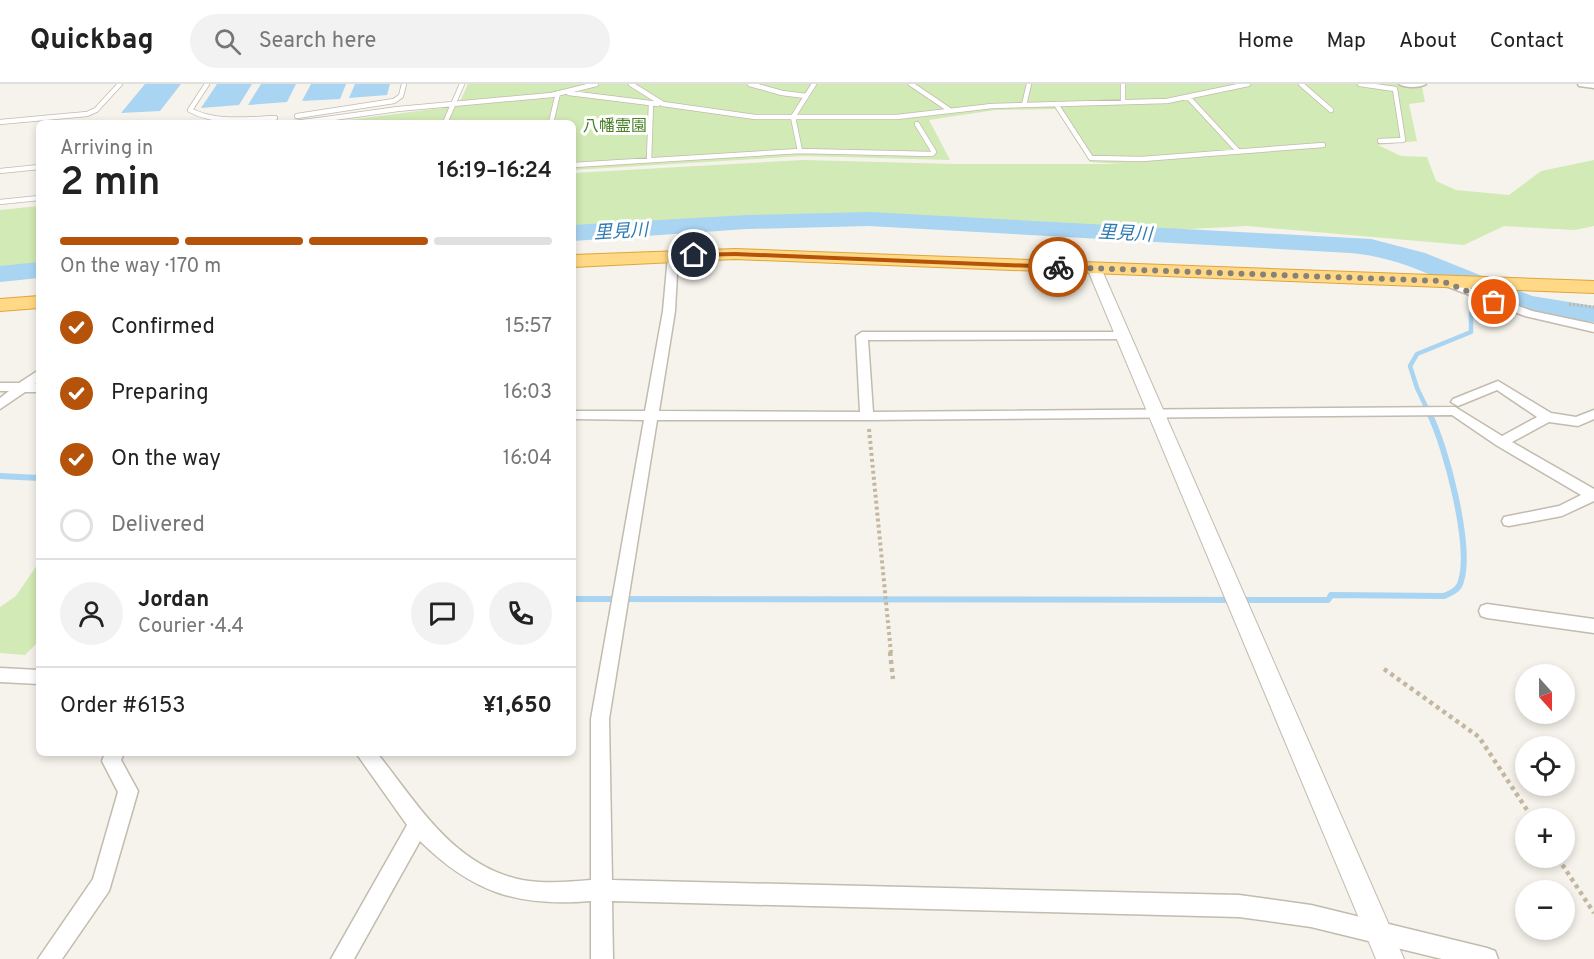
<!DOCTYPE html>
<meta charset="utf-8">
<style>
:root{--surface:#fff;--page:#f2f2f2;--text:#222;--muted:#767676;--line:#e0e0e0;--accent:#b45309}
body{margin:0;font-family:Overpass,"Noto Sans JP",sans-serif;background:var(--page);color:var(--text);height:100vh;display:flex;flex-direction:column;font-size:22px;white-space:nowrap}
*{box-sizing:border-box;margin:0}
p{font-size:20px;color:var(--muted)}
.icon{flex:none;width:33px;height:33px;fill:none;stroke:currentColor;stroke-width:2;stroke-linecap:round;stroke-linejoin:round}
.map{position:relative;flex:1;overflow:hidden}
.panel{position:absolute;left:36px;top:36px;width:540px;height:636px;display:flex;flex-direction:column;background:var(--surface);border-radius:9px;box-shadow:0 3px 9px #0003}
.panel>*{flex:none}
.needle{width:39px;rotate:159deg}
.fabs{position:absolute;left:1515px;top:580px;display:grid;gap:12px}
.fabs a{display:grid;place-items:center;width:60px;height:60px;border-radius:50%;background:var(--surface);box-shadow:0 3px 9px #0003;font-size:30px}
.pin{position:absolute;display:grid;place-items:center;width:51px;height:51px;color:#fff;margin:-26px;border:3px solid #fff;border-radius:50%;box-shadow:0 2px 6px #0007}
.courier{position:absolute;display:grid;place-items:center;width:60px;height:60px;margin:-30px;border:4px solid #b45309;border-radius:50%;background:#fff;color:#222;box-shadow:0 2px 8px #0007}
.overview em{font-style:normal;font-weight:600}
.overview div{display:flex;flex-direction:column-reverse}
.overview{display:flex;align-items:center;justify-content:space-between;height:102px;padding:0 24px}
h1{font-size:39px;font-weight:600;line-height:45px}
.bar{display:grid;grid-template-columns:repeat(4,1fr);gap:9px 6px;align-content:center;height:72px;padding:0 24px}
.bar i{height:8px;border-radius:4px;background:var(--line)}
.bar .active{background:var(--accent)}
.bar p{grid-column:span 4}
.line{display:flex;align-items:center;gap:15px;padding:0 24px;border-top:2px solid var(--line)}
.line div{flex:1}
.round{display:grid;place-items:center;flex:none;width:63px;height:63px;border-radius:32px;background:var(--page)}
ol{padding:0 24px;list-style:none}
li{display:flex;align-items:center;gap:18px;height:66px}
li p{margin-inline-start:auto}
li .icon{padding:6px;border-radius:50%;background:var(--accent);color:#fff;stroke-width:4}
li:last-child{color:var(--muted)}
li i{width:33px;height:33px;border:3px solid var(--line);border-radius:50%}
header{display:flex;align-items:center;gap:36px;box-sizing:border-box;height:84px;padding:0 30px;background:var(--surface);border-bottom:2px solid var(--line)}
header strong{font-size:28px}
nav{display:flex;gap:33px;margin-inline-start:auto;font-size:21px}
.search{width:420px;height:54px;background:var(--page);display:flex;align-items:center;gap:15px;box-sizing:border-box;padding:0 21px;border-radius:33px;color:var(--muted);font-size:22px}
.map>svg:first-child{display:block}
.green{fill:#d2eab5}
.water{fill:#a9d4f2}
.lines{fill:none;stroke-linecap:round;stroke-linejoin:round}
.stream-far1{stroke:#a9d4f2;stroke-width:4.5}
.stream{stroke:#a9d4f2;stroke-width:6}
.river{fill:#a9d4f2;fill-rule:evenodd}
.service-casing{stroke:#c2bbae;stroke-width:6}
.minor-casing{stroke:#c2bbae;stroke-width:3}
.tertiary-casing{stroke:#c2bbae;stroke-width:2}
.trunk-casing{stroke:#e0a43c;stroke-width:2}
.path-far2{stroke:#c4b79f;stroke-width:3;stroke-dasharray:2 2;stroke-linecap:butt}
.path-far1{stroke:#c4b79f;stroke-width:4;stroke-dasharray:3 3;stroke-linecap:butt}
.path{stroke:#c4b79f;stroke-width:4.5;stroke-dasharray:4 4;stroke-linecap:butt}
.service{stroke:#fff;stroke-width:4.5}
.minor{fill:#fff;fill-rule:evenodd}
.tertiary{fill:#fff;fill-rule:evenodd}
.trunk{fill:#ffd985;fill-rule:evenodd}
.route{fill:#b45309}
.done{stroke:#878178;stroke-width:6;stroke-dasharray:0 10.8}
.labels{text-anchor:middle;stroke-width:6;stroke-linejoin:round;paint-order:stroke}
.far-park-label{font-size:16px;fill:#4a7f2a;stroke:#fff}
.far-water-label{font-size:18px;font-style:italic;fill:#2e7ab2;stroke:#fff}
</style>
<header>
<strong>Quickbag</strong>
<div class="search"><svg class="icon" aria-label="search" viewBox="0 0 24 24"><circle cx="10" cy="10" r="6"/><path d="M15 15l6 6"/></svg>Search here</div>
<nav><a>Home</a><a>Map</a><a>About</a><a>Contact</a></nav>
</header>
<div class="map">
<svg width="1594" height="875" viewBox="0 0 1594 875">
<rect width="100%" height="100%" fill="#f6f3ec"/>
<path class="green" d="M 468,0 L 1396,0 L 1422,3 L 1425,18 L 1409,20 L 1417,57 L 1378,61 L 1401,72 L 1427,73 L 1436,97 L 1456,106 L 1509,111 L 1541,87 L 1594,76 L 1594,142 L 1575,146 L 1504,142 L 1464,161 L 1247,142 L 1153,147 L 1032,138 L 877,133 L 728,136 L 660,143 L 573,144 L 573,89 L 803,76 L 954,80 L 1122,80 L 1090,78 L 1056,25 L 995,26 L 929,36 L 950,76 L 804,72 L 573,86 L 573,39 L 324,39 L 458,22 Z
M 39,122 L 39,186 L 0,189 L 0,126 Z
M 39,478 L 39,557 L 25,571 L 0,569 L 0,523 L 16,512 Z"/>
<path class="water" d="M 145,0 L 181,0 L 160,27 L 121,29 Z
M 217,0 L 252,0 L 239,21 L 201,24 Z
M 261,0 L 296,0 L 287,18 L 248,21 Z
M 311,0 L 346,0 L 340,15 L 302,17 Z
M 355,0 L 390,0 L 387,11 L 349,14 Z"/>
<g class="lines">
<path class="stream-far1" d="M 1430,331 L 1417,304 L 1410,282 L 1417,270 L 1471,248 L 1471,229 L 1493,235"/>
<path class="stream" d="M 0,392 L 39,394
M 573,515 L 1328,516 L 1331,511 L 1444,512 C 1451,509 1459,506 1461,497 C 1472,462 1446,362 1429,329"/>
<path class="river" d="M 869,128 L 1371,155 L 1425,169 L 1532,212 L 1594,222 L 1594,238 C 1563,235 1532,231 1503,221 C 1451,203 1406,173 1350,169 L 869,142 L 747,145 L 573,157 L 573,141 L 747,131 Z
M 39,178 L 39,194 L 0,198 L 0,182 Z"/>
<g class="service-casing">
<path id="service" d="M 207,0 L 190,26 C 215,40 248,35 275,34
M 631,0 L 663,20 L 755,33 L 897,33 L 992,22 L 1167,17 L 1248,0
M 750,0 L 782,9 L 806,12
M 911,0 L 951,27
M 1123,0 L 1123,18
M 1301,0 L 1331,26
M 1360,0 L 1395,5 L 1403,56 L 1380,57
M 569,9 L 658,20
M 1188,13 L 1238,67
M 1056,20 L 1091,74 L 1142,75 L 1323,61
M 1024,21 L 1029,0
M 297,32 L 394,17 L 401,12 L 404,0
M 0,38 L 87,30 L 96,26 L 120,0
M 294,39 L 319,36
M 317,39 L 319,36 L 398,25 L 552,11 L 596,0
M 445,39 L 462,0
M 551,39 L 558,9
M 800,67 L 793,33 L 814,0
M 649,76 L 651,19
M 573,81 L 800,67 L 932,70 L 934,68 L 917,40
M 0,87 L 39,83
M 0,118 L 39,114"/>
</g>
<g class="minor-casing">
<path id="minor" d="M 1399,0 L 1426,0 C 1420,4 1405,4 1399,0 Z
M 1578,0 L 1594,0 L 1594,4 L 1579,2 Z
M 673,169 L 678,172 L 675,227 L 659,327 L 860,328 L 856,252 L 862,248 L 1122,248 L 1126,249 L 1126,255 L 868,256 L 873,328 L 1455,323 L 1502,352 L 1537,333 L 1497,306 L 1458,322 L 1451,318 L 1453,315 L 1498,297 L 1551,329 L 1576,333 L 1594,326 L 1594,335 L 1578,342 L 1549,338 L 1512,358 L 1594,405 L 1594,417 L 1562,432 L 1509,442 L 1504,441 L 1502,437 L 1504,433 L 1559,422 L 1581,411 L 1496,361 L 1452,331 L 867,336 L 657,336 L 609,635 L 612,796 L 1239,811 L 1311,821 L 1487,864 L 1495,867 L 1498,875 L 1442,875 L 1311,843 L 1239,833 L 612,817 L 613,875 L 591,875 L 591,817 C 518,823 473,809 420,757 L 354,875 L 331,875 L 407,741 L 356,669 L 377,669 C 417,719 453,782 522,796 C 545,800 568,798 591,796 L 591,635 L 644,336 L 573,335 L 573,327 L 645,327 L 663,227 L 668,172 Z
M 1442,194 L 1532,227 L 1594,240 L 1594,248 L 1525,232 L 1438,199 L 1438,195 Z
M 39,286 L 39,296 L 35,300 L 39,300 L 39,308 L 25,308 L 0,325 L 0,314 L 9,307 L 0,307 L 0,299 L 19,299 Z
M 1487,520 L 1594,535 L 1594,549 L 1487,534 L 1481,532 L 1479,527 L 1481,522 Z
M 0,584 L 39,586 L 39,600 L 0,598 Z
M 105,669 L 124,669 L 121,676 L 138,707 L 109,807 L 62,875 L 38,875 L 93,795 L 118,708 L 102,677 Z"/>
</g>
<g class="tertiary-casing">
<path id="tertiary" d="M 1094,180 L 1101,184 L 1404,875 L 1376,875 L 1087,184 Z"/>
</g>
<g class="trunk-casing">
<path id="trunk" d="M 735,165 L 1594,197 L 1594,209 L 735,175 L 573,183 L 573,171 Z
M 39,212 L 39,224 L 0,227 L 0,215 Z"/>
</g>
<path class="path-far2" d="M 1569,220 L 1594,223"/>
<path class="path-far1" d="M 869,345 L 891,569"/>
<path class="path" d="M 890,568 L 893,595
M 1384,585 L 1479,653 L 1533,735
M 1558,774 L 1594,829"/>
<use href="#service" class="service"/>
<use href="#minor" class="minor"/>
<use href="#tertiary" class="tertiary"/>
<use href="#trunk" class="trunk"/>
</g>
<path class="route" d="M 735,168 L 1058,181 L 1062,183 L 1058,185 L 735,172 L 694,173 L 690,171 L 694,169 Z"/>
<g class="lines">
<path class="done" d="M 1058,183 L 1442,197 L 1494,218"/>
</g>
<g class="labels">
<g class="far-park-label">
<text x="615" y="47">八幡霊園</text>
</g>
<g class="far-water-label">
<text transform="translate(621 147) rotate(-3)" y="6">里見川</text>
<text transform="translate(1125 149) rotate(3)" y="6">里見川</text>
</g>
</g>
</svg>
<div class="fabs">
<a><svg class="needle" viewBox="-14 -14 28 28"><path d="M0-13l5 13h-10z" fill="#e53935"/><path d="M0 13l5-13h-10z" fill="#767676"/></svg></a>
<a><svg class="icon" aria-label="locate" viewBox="0 0 24 24"><circle cx="12" cy="12" r="6"/><path d="M12 2v4M12 18v4M2 12h4M18 12h4"/></svg></a>
<a>+</a>
<a>−</a>
</div>
<div class="pin" style="left:1494px;top:218px;background:#ea580c"><svg class="icon" aria-label="bag" viewBox="0 0 24 24"><path d="M5 8h14l-1 12H6zM9 8a3 3 0 0 1 6 0"/></svg></div>
<div class="pin" style="left:694px;top:171px;background:#1f2937"><svg class="icon" aria-label="home" viewBox="0 0 24 24"><path d="M3 11l9-7 9 7M6 9v11h12V9"/></svg></div>
<div class="courier" style="left:1058px;top:183px"><svg class="icon" aria-label="bike" viewBox="0 0 24 24"><circle cx="6" cy="16" r="4"/><circle cx="18" cy="16" r="4"/><path d="M6 16l4-8h5l3 8M10 8l3 8H6M13 5h3"/></svg></div>
<section class="panel">
<div class="overview"><div><h1>2 min</h1><p>Arriving in</p></div><em>16:19–16:24</em></div>
<div class="bar"><i class="active"></i><i class="active"></i><i class="active"></i><i></i><p>On the way · 170 m</p></div>
<ol>
<li><svg class="icon" aria-label="check" viewBox="0 0 24 24"><path d="M5 12l5 5 9-10"/></svg>Confirmed<p>15:57</p></li>
<li><svg class="icon" aria-label="check" viewBox="0 0 24 24"><path d="M5 12l5 5 9-10"/></svg>Preparing<p>16:03</p></li>
<li><svg class="icon" aria-label="check" viewBox="0 0 24 24"><path d="M5 12l5 5 9-10"/></svg>On the way<p>16:04</p></li>
<li><i></i>Delivered</li>
</ol>
<div class="line" style="height:108px"><a class="round"><svg class="icon" aria-label="person" viewBox="0 0 24 24"><circle cx="12" cy="8" r="4"/><path d="M4 21q1-7 8-7t8 7"/></svg></a><div><b>Jordan</b><p>Courier · 4.4</p></div><a class="round"><svg class="icon" aria-label="chat" viewBox="0 0 24 24"><path d="M4 5h16v11H9l-5 4z"/></svg></a><a class="round"><svg class="icon" aria-label="phone" viewBox="0 0 24 24"><path d="M5 4h4l2 5-3 2q2 4 5 5l2-3 5 2v4C11 20 4 13 5 4z"/></svg></a></div>
<div class="line" style="height:78px"><div>Order #6153</div><b>¥1,650</b></div>
</section>
</div>
